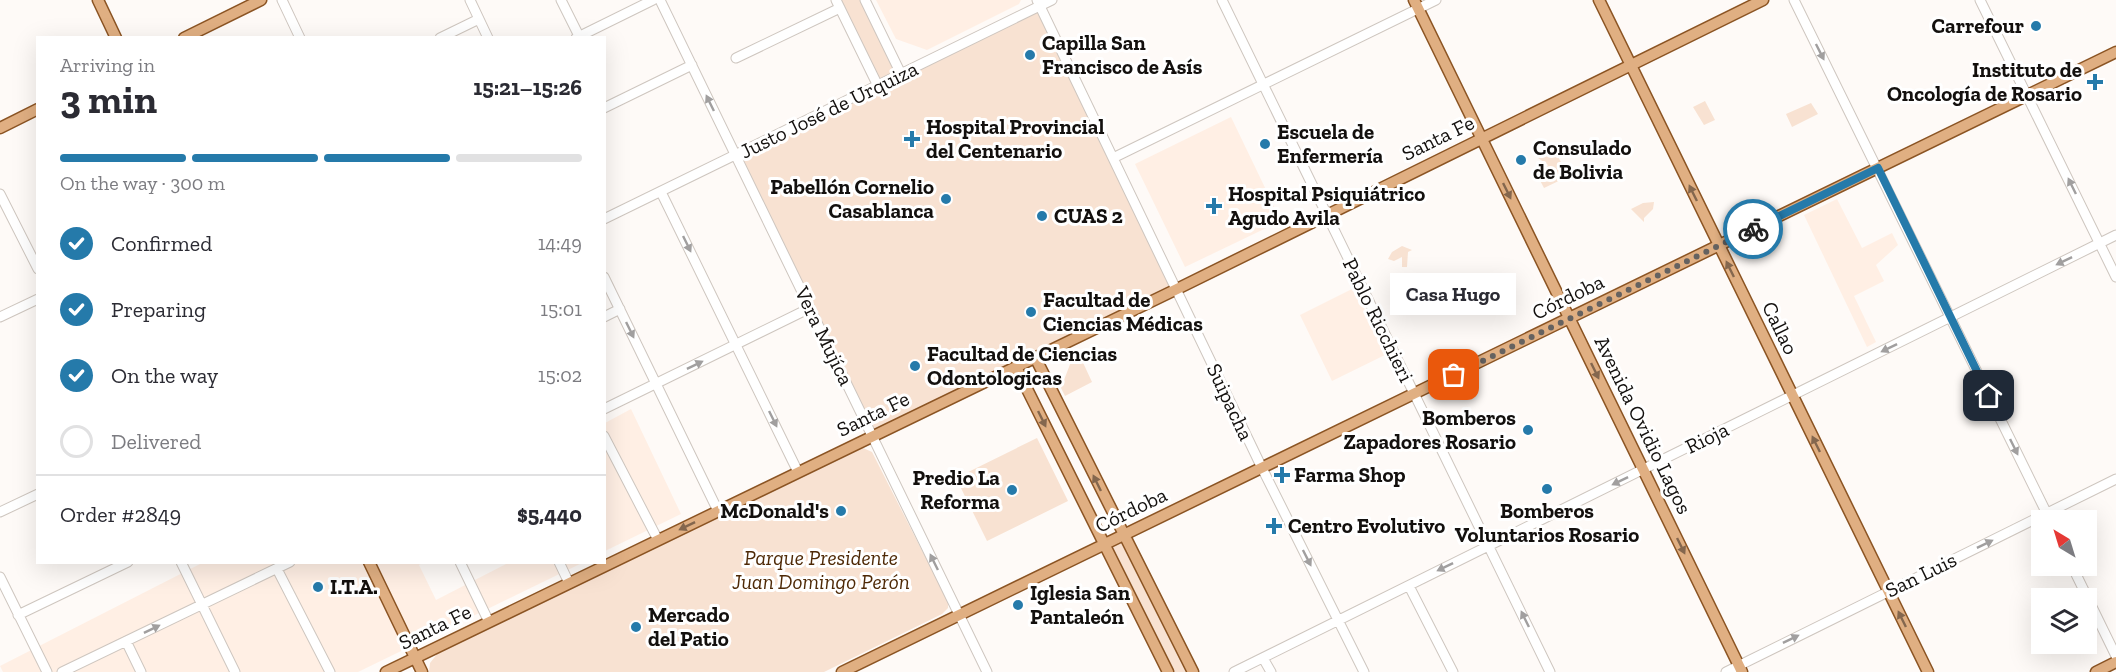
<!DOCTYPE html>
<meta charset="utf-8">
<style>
:root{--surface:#fff;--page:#f7f7f7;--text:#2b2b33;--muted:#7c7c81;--line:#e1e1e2;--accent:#257aaa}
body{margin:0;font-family:"Zilla Slab",serif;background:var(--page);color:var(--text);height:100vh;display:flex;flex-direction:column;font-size:22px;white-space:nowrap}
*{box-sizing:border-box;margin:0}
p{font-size:20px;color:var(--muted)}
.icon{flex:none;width:33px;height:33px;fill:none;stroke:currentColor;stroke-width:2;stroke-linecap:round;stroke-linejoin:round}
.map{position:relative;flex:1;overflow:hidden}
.details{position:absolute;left:36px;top:36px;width:570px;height:528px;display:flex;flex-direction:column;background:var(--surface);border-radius:0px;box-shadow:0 6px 24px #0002}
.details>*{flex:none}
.needle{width:39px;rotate:322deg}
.controls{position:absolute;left:2031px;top:510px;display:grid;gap:12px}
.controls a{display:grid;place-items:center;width:66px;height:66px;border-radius:0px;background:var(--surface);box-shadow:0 6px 24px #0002;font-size:30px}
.pin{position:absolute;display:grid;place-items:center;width:51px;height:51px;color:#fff;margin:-26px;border-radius:12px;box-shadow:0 3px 9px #0006}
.courier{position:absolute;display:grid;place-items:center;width:60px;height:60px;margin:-30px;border:4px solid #257aaa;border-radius:50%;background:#fff;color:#222;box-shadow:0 2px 8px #0007}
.bubble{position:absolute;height:42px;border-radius:0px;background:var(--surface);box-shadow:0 6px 24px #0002;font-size:20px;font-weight:700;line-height:42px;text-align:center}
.head em{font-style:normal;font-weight:700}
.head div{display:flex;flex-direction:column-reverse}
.head{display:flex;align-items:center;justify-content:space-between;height:102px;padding:0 24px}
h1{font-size:39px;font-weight:700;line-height:45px}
.bar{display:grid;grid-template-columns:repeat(4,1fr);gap:9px 6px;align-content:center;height:72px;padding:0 24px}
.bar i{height:8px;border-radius:4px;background:var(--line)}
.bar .current{background:var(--accent)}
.bar p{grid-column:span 4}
.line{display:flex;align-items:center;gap:15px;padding:0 24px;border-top:2px solid var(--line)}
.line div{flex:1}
ol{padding:0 24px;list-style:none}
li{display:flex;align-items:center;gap:18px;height:66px}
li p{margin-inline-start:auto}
li .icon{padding:6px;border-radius:50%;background:var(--accent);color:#fff;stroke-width:4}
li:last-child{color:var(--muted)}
li i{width:33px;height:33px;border:3px solid var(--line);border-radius:50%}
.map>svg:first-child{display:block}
.built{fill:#ffefe4}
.green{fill:#f8e2d2}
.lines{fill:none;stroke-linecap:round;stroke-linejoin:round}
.minor-casing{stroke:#cec6bf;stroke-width:11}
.major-casing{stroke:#8b5423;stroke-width:13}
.minor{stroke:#fff;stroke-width:9}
.major{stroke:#e0af82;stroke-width:10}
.oneway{fill:#a19f9f}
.oneway2{fill:#84674e}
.done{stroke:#656260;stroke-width:6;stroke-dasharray:0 10.8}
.route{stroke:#257aaa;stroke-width:8}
.poi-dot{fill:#257aaa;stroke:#fff;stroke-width:2}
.labels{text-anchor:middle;stroke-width:6;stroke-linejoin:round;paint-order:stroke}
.poi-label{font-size:21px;font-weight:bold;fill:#13100e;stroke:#fff;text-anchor:start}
.street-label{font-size:21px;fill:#13100e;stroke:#fff}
.park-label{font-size:21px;font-style:italic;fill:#4e2906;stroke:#fff}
</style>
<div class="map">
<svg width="2116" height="672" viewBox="0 0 2116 672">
<rect width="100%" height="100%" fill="#fefaf7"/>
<path class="built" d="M 876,0 L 1021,0 L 1019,4 L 927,50 L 896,39 Z
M 1231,117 L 1281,221 L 1185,267 L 1135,164 Z
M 1837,199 L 1862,248 L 1892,233 L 1898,245 L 1876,265 L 1884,281 L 1854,296 L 1876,342 L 1867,347 L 1804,215 Z
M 1354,288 L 1387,354 L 1332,381 L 1300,315 Z
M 631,409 L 681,514 L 605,551 L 605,423 Z
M 202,563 L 422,563 L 419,565 L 436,600 L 508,563 L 582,563 L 358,672 L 3,672 L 0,666 Z"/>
<path class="green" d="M 836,0 L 865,0 L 902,74 L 1040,6 L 1177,289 L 872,436 L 736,156 L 878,86 Z
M 1705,101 L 1715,120 L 1704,125 L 1693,107 Z
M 1811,103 L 1818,114 L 1792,127 L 1786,114 Z
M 1554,150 L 1569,176 L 1544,188 L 1535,171 L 1542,172 L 1548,165 L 1538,158 Z
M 1654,202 L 1653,209 L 1644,218 L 1644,222 L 1631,209 L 1643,203 Z
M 1402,246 L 1412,250 L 1408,252 L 1407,267 L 1402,267 L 1402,257 L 1394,261 L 1388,259 L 1392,252 Z
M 1079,354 L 1092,382 L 1065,396 L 1061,388 L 1072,359 Z
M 1037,438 L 1068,501 L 987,541 L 956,478 Z
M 861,447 L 872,452 L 948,602 L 948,608 L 942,614 L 824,672 L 429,672 L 430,663 L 438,653 Z
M 1123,535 L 1193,672 L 1168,672 L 1104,545 Z"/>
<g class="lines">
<g class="minor-casing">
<path id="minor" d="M 282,0 L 300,38
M 470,0 L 488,38
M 561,0 L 579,36
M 660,0 L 987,672
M 836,0 L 878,86
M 865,0 L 901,74
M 1037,0 L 1262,468 L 1364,672
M 1222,0 L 1550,672
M 1794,0 L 2050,520
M 1980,0 L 2116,277
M 440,38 L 479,19
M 576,38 L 653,0
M 736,58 L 840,8
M 604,108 L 692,65
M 1113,158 L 1436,0
M 661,192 L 798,472
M 0,194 L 38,269
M 604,219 L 1052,0
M 604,277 L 718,511
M 0,317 L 38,299
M 604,317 L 620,309
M 604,409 L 810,308
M 604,436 L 658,540
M 0,512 L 38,494
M 181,562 L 235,672
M 460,562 L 489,622
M 559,562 L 569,583
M 2072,566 L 2116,656
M 277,569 L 330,672
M 0,577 L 47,672
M 1409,586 L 1453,672
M 18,615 L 128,562
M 126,641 L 141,672
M 1263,658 L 1271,672
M 62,672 L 290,562
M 1234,672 L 2116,235
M 1726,672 L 2116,479"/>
</g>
<g class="major-casing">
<path id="major" d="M 98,0 L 116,38
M 1414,0 L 1742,672
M 1599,0 L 1928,672
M 184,38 L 261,0
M 0,128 L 38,109
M 1035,357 L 1193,672
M 1016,367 L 1168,672
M 369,562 L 422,672
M 386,672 L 1177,289 L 1763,0
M 842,672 L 2116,52
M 2096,672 L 2116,662"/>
</g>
<use href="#minor" class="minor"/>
<use href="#major" class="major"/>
</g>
<defs><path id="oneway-solid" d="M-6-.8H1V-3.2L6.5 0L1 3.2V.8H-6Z" transform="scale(1.5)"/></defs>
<g class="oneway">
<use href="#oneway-solid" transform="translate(1820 52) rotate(63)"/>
<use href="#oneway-solid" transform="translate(710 103) rotate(-116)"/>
<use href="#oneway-solid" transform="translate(2072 186) rotate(-116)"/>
<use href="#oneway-solid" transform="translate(687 244) rotate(64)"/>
<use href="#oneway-solid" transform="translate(2064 261) rotate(154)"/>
<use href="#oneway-solid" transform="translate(630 330) rotate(64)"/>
<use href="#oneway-solid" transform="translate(1889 348) rotate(154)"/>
<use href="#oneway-solid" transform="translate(695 365) rotate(-26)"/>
<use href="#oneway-solid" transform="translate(773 419) rotate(64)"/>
<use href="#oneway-solid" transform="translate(2014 447) rotate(64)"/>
<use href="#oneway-solid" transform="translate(1620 481) rotate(154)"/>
<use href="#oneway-solid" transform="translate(1985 544) rotate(-26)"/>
<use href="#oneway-solid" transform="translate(1307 558) rotate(63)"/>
<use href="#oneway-solid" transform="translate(934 562) rotate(-116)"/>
<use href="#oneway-solid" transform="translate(1445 567) rotate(154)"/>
<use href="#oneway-solid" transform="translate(1525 619) rotate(-116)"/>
<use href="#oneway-solid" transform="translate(152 629) rotate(-26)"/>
<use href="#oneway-solid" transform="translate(1791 639) rotate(-26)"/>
</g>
<g class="oneway2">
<use href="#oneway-solid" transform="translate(1507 191) rotate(64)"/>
<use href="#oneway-solid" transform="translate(1693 193) rotate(-116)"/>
<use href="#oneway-solid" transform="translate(1730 269) rotate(-116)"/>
<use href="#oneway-solid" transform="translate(1595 371) rotate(64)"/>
<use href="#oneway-solid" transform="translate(1042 419) rotate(64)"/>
<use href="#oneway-solid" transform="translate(1816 444) rotate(-116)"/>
<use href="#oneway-solid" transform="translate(1097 483) rotate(-116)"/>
<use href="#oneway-solid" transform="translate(687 526) rotate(154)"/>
<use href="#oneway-solid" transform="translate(1681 546) rotate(64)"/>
<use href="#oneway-solid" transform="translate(1902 619) rotate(-116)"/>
</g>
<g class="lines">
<path class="done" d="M 1454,375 L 1753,229"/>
<path class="route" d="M 1753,229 L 1878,168 L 1989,396"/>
</g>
<g class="poi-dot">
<circle cx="2036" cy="26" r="6"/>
<circle cx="1030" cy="55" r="6"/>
<path d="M2092 73h6v6h6v6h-6v6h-6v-6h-6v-6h6z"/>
<path d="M909 130h6v6h6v6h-6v6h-6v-6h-6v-6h6z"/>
<circle cx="1265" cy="144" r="6"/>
<circle cx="1521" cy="160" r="6"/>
<circle cx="946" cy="199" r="6"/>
<path d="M1211 197h6v6h6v6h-6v6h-6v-6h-6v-6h6z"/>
<circle cx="1042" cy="216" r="6"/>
<circle cx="1031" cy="312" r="6"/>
<circle cx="915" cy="366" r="6"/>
<circle cx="1528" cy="430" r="6"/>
<path d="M1279 466h6v6h6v6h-6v6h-6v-6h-6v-6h6z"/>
<circle cx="1547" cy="489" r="6"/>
<circle cx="1012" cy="490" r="6"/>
<circle cx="841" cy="511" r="6"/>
<path d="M1271 517h6v6h6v6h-6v6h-6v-6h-6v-6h6z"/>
<circle cx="318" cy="587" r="6"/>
<circle cx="1018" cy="605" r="6"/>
<circle cx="636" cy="627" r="6"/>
</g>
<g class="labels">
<g class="poi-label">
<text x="2024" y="33" text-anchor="end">Carrefour</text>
<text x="1042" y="50">Capilla San<tspan x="1042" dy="24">Francisco de Asís</tspan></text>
<text x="2082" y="77" text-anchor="end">Instituto de<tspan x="2082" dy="24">Oncología de Rosario</tspan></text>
<text x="926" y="134">Hospital Provincial<tspan x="926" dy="24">del Centenario</tspan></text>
<text x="1277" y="139">Escuela de<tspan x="1277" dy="24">Enfermería</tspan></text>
<text x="1533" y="155">Consulado<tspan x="1533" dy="24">de Bolivia</tspan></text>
<text x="934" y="194" text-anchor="end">Pabellón Cornelio<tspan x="934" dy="24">Casablanca</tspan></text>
<text x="1228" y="201">Hospital Psiquiátrico<tspan x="1228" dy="24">Agudo Avila</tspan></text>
<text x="1054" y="223">CUAS 2</text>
<text x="1043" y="307">Facultad de<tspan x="1043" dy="24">Ciencias Médicas</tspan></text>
<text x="927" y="361">Facultad de Ciencias<tspan x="927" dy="24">Odontologicas</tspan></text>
<text x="1516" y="425" text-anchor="end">Bomberos<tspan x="1516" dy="24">Zapadores Rosario</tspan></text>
<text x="1294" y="482">Farma Shop</text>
<text x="1000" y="485" text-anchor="end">Predio La<tspan x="1000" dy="24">Reforma</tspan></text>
<text x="829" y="518" text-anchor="end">McDonald's</text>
<text x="1547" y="518" text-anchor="middle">Bomberos<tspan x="1547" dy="24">Voluntarios Rosario</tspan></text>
<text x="1288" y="533">Centro Evolutivo</text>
<text x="330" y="594">I.T.A.</text>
<text x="1030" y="600">Iglesia San<tspan x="1030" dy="24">Pantaleón</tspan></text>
<text x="648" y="622">Mercado<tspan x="648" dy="24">del Patio</tspan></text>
</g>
<g class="street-label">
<text transform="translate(829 110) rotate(-26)" y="7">Justo José de Urquiza</text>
<text transform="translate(1438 138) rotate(-26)" y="7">Santa Fe</text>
<text transform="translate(1568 297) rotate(-26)" y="7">Córdoba</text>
<text transform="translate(1378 320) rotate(64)" y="7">Pablo Ricchieri</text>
<text transform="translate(1780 328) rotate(64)" y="7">Callao</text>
<text transform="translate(824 336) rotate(64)" y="7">Vera Mujíca</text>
<text transform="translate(1230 402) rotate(65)" y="7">Suipacha</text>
<text transform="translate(873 414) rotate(-26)" y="7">Santa Fe</text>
<text transform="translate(1643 425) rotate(64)" y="7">Avenida Ovidio Lagos</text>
<text transform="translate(1707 438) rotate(-26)" y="7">Rioja</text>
<text transform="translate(1131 510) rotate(-26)" y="7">Córdoba</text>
<text transform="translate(1921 575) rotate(-26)" y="7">San Luis</text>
<text transform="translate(435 627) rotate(-26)" y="7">Santa Fe</text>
</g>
<g class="park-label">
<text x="821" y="565">Parque Presidente<tspan x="821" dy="24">Juan Domingo Perón</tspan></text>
</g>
</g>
</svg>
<div class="controls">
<a><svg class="needle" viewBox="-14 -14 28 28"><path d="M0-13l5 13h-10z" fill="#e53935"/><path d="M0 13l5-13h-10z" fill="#7c7c81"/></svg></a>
<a><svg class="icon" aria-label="layers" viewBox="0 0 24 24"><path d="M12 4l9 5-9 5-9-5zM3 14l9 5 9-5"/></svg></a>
</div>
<div class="pin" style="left:1454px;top:375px;background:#ea580c"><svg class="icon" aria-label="bag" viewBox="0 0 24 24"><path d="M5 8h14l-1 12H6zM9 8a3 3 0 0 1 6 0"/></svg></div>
<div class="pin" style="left:1989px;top:396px;background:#1f2937"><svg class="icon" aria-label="home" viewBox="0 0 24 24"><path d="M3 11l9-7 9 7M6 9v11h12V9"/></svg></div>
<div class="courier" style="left:1753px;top:229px"><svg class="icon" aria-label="bike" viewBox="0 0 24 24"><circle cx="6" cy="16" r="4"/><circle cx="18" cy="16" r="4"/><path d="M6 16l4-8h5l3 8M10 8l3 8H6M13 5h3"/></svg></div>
<div class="bubble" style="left:1390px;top:273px;width:126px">Casa Hugo</div>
<section class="details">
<div class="head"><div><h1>3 min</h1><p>Arriving in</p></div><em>15:21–15:26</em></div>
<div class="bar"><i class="current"></i><i class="current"></i><i class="current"></i><i></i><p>On the way · 300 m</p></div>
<ol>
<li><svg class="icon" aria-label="check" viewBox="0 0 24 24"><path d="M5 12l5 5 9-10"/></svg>Confirmed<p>14:49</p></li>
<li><svg class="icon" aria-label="check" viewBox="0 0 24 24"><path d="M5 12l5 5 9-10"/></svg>Preparing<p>15:01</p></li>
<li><svg class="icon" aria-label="check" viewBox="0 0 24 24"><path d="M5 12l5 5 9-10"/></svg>On the way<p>15:02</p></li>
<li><i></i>Delivered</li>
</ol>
<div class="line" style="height:78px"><div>Order #2849</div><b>$5,440</b></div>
</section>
</div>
